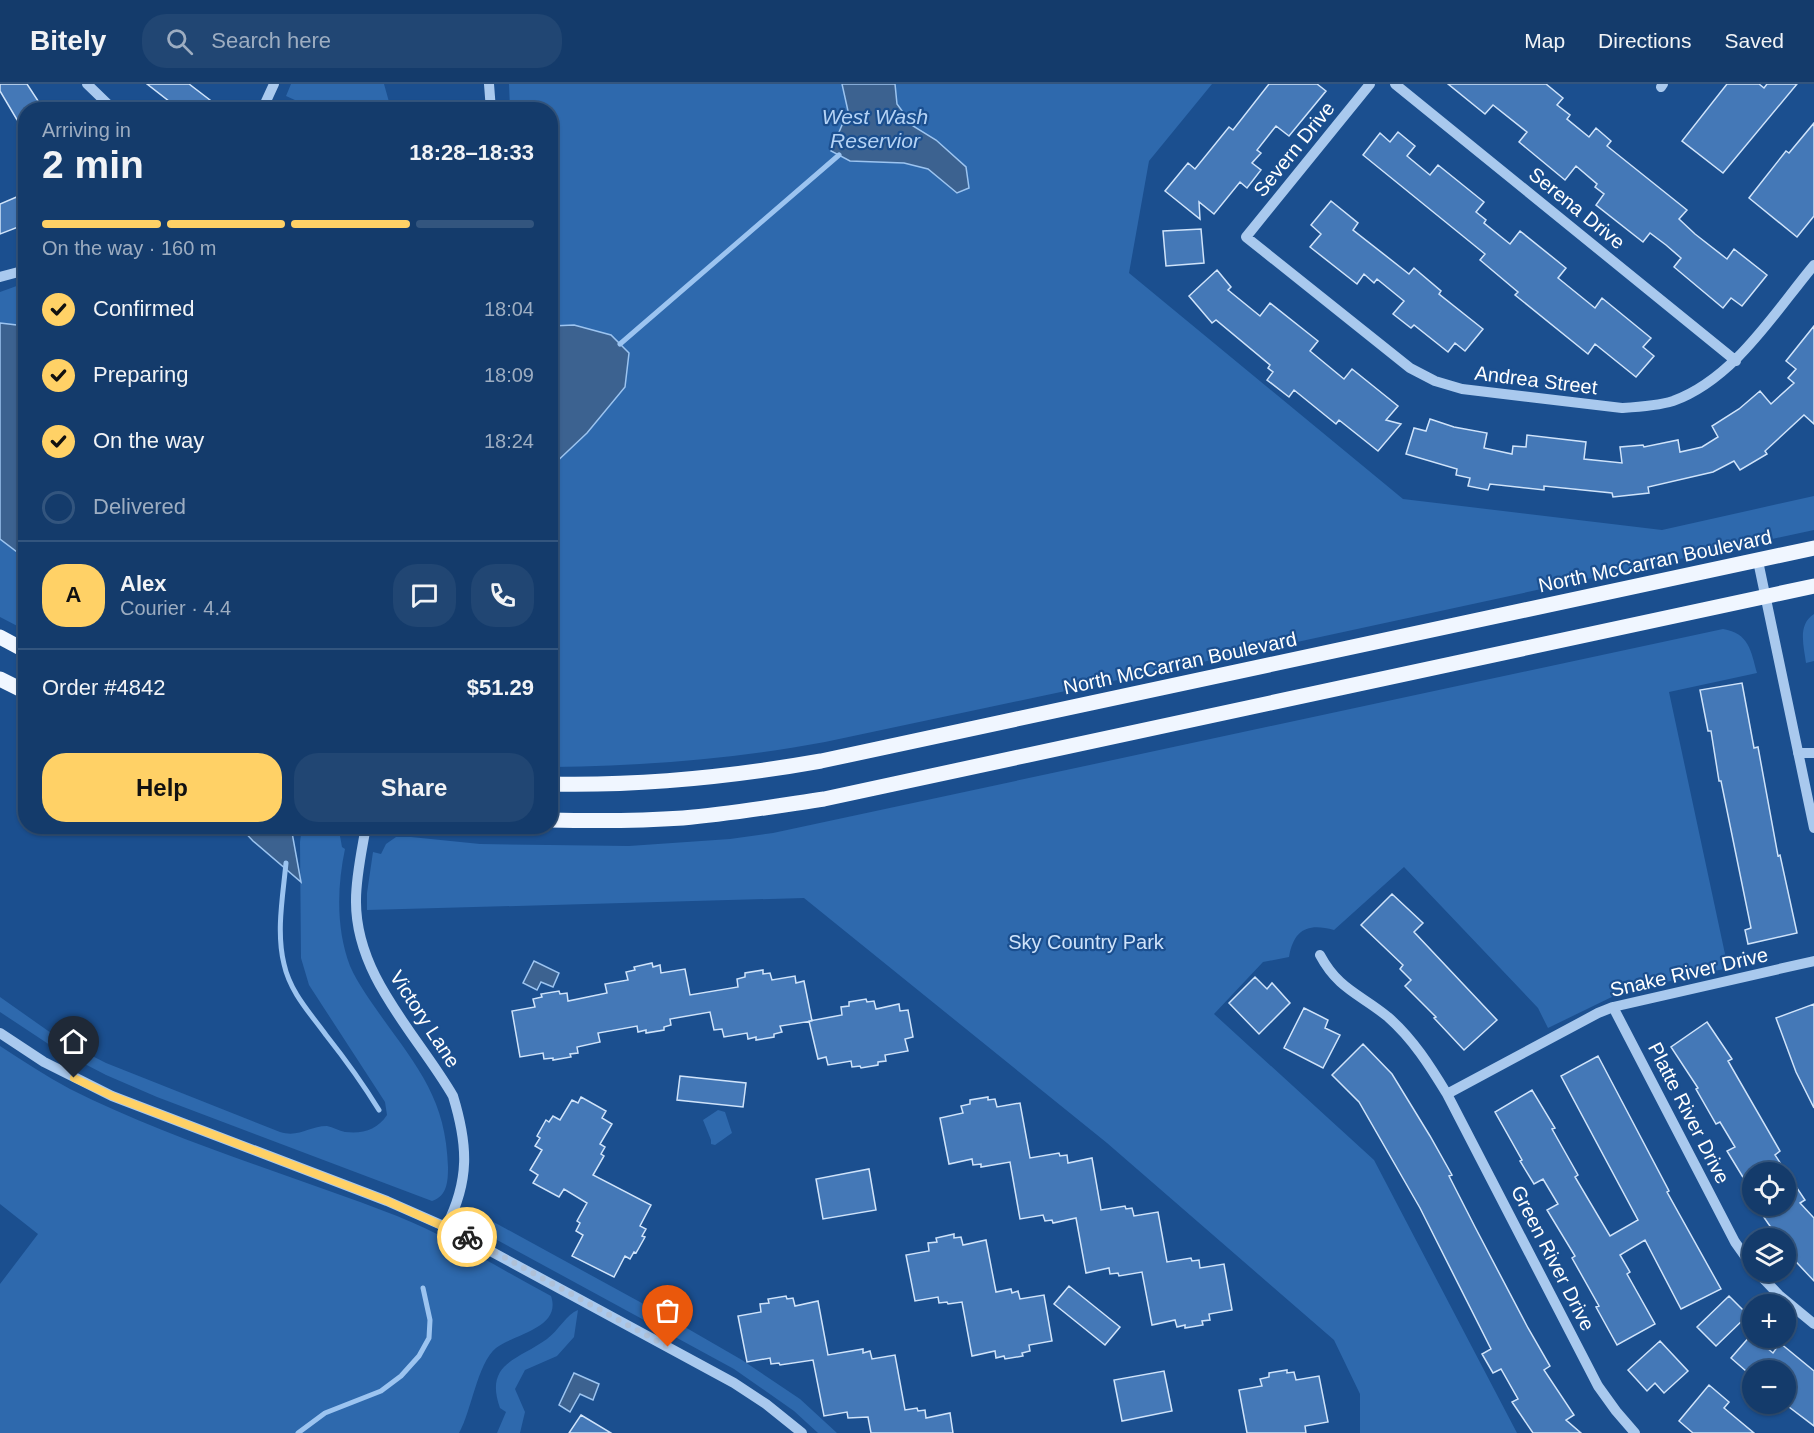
<!DOCTYPE html>
<meta charset="utf-8">
<style>
:root{--surface:#143b6b;--page:#214673;--text:#f1f3f6;--muted:#9dadc1;--line:#33557e;--accent:#ffd166}
body{margin:0;font-family:Arial,sans-serif;background:var(--page);color:var(--text);height:100vh;display:flex;flex-direction:column;font-size:22px;white-space:nowrap}
*{box-sizing:border-box;margin:0}
p{font-size:20px;color:var(--muted)}
.icon{flex:none;width:33px;height:33px;fill:none;stroke:currentColor;stroke-width:2;stroke-linecap:round;stroke-linejoin:round}
.map{position:relative;flex:1;overflow:hidden}
.panel{position:absolute;left:18px;top:18px;width:540px;height:732px;display:flex;flex-direction:column;background:var(--surface);border-radius:24px;box-shadow:0 2px 4px #0004,0 0 0 2px var(--line)}
.panel>*{flex:none}
.tools{position:absolute;left:1742px;top:1078px;display:grid;gap:12px}
.tools a{display:grid;place-items:center;width:54px;height:54px;border-radius:50%;background:var(--surface);box-shadow:0 2px 4px #0004,0 0 0 2px var(--line);font-size:30px}
.pin{position:absolute;display:grid;place-items:center;width:51px;height:51px;color:#fff;margin:-62px -26px;border-radius:50% 50% 50% 0;rotate:-45deg;box-shadow:0 0 6px #0007}
.pin .icon{rotate:45deg}
.courier{position:absolute;display:grid;place-items:center;width:60px;height:60px;margin:-30px;border:4px solid #ffd166;border-radius:50%;background:#fff;color:#222;box-shadow:0 2px 8px #0007}
.headline em{font-style:normal;font-weight:600}
.headline div{display:flex;flex-direction:column-reverse}
.headline{display:flex;align-items:center;justify-content:space-between;height:102px;padding:0 24px}
h1{font-size:39px;font-weight:600;line-height:45px}
.bar{display:grid;grid-template-columns:repeat(4,1fr);gap:9px 6px;align-content:center;height:72px;padding:0 24px}
.bar i{height:8px;border-radius:4px;background:var(--line)}
.bar .on{background:var(--accent)}
.bar p{grid-column:span 4}
.line{display:flex;align-items:center;gap:15px;padding:0 24px;border-top:2px solid var(--line)}
.line div{flex:1}
.round{display:grid;place-items:center;flex:none;width:63px;height:63px;border-radius:24px;background:var(--page)}
ol{padding:0 24px;list-style:none}
li{display:flex;align-items:center;gap:18px;height:66px}
li p{margin-inline-start:auto}
li .icon{padding:6px;border-radius:50%;background:var(--accent);color:#111;stroke-width:4}
li:last-child{color:var(--muted)}
li i{width:33px;height:33px;border:3px solid var(--line);border-radius:50%}
.cta{display:flex;gap:12px;margin-top:auto;padding:12px 24px}
.cta a{flex:1;height:69px;border-radius:24px;background:var(--accent);color:#111;font-size:24px;font-weight:600;line-height:69px;text-align:center}
.cta a+a{background:var(--page);color:var(--text)}
header{display:flex;align-items:center;gap:36px;box-sizing:border-box;height:84px;padding:0 30px;background:var(--surface);border-bottom:2px solid var(--line)}
header strong{font-size:28px}
nav{display:flex;gap:33px;margin-inline-start:auto;font-size:21px}
.search{width:420px;height:54px;background:var(--page);display:flex;align-items:center;gap:15px;box-sizing:border-box;padding:0 21px;border-radius:24px;color:var(--muted);font-size:22px}
.map>svg:first-child{display:block}
.green{fill:#2e69ad}
.water{fill:#3c6290;stroke:#9cc4f0;stroke-width:1.5}
.lines{fill:none;stroke-linecap:round;stroke-linejoin:round}
.stream{stroke:#9cc4f0;stroke-width:5}
.building{fill:#4478b7;stroke:#cfe3fa;stroke-width:1.5}
.minor{stroke:#a9c9ee;stroke-width:10}
.major{stroke:#f0f6ff;stroke-width:15}
.done{stroke:#afc1d8;stroke-width:6;stroke-dasharray:0 10.8}
.route{stroke:#ffd166;stroke-width:8}
.labels{text-anchor:middle;stroke-width:4.5;stroke-linejoin:round;paint-order:stroke}
.street-label{font-size:20px;fill:#fff;stroke:#1b4f8f}
.park-label{font-size:20px;fill:#cfe3fa;stroke:#1b4f8f}
.water-label{font-size:21px;font-style:italic;fill:#b5d3f5;stroke:#1b4f8f}
</style>
<header>
<strong>Bitely</strong>
<div class="search"><svg class="icon" aria-label="search" viewBox="0 0 24 24"><circle cx="10" cy="10" r="6"/><path d="M15 15l6 6"/></svg>Search here</div>
<nav><a>Map</a><a>Directions</a><a>Saved</a></nav>
</header>
<div class="map">
<svg width="1814" height="1349" viewBox="0 0 1814 1349">
<rect width="100%" height="100%" fill="#1b4f8f"/>
<path class="green" d="M 291,0 L 384,0 L 391,25 L 315,25 L 286,12 Z
M 509,0 L 1212,0 L 1149,77 L 1129,189 L 1403,415 L 1662,446 L 1814,412 L 1814,446 L 1297,558 L 825,658 C 733,675 643,682 551,683 L 550,26 L 510,25 Z
M 25,199 L 25,546 L 0,533 L 0,208 Z
M 1814,530 L 1814,577 L 1806,579 C 1804,562 1797,541 1814,530 Z
M 1723,545 C 1749,549 1751,567 1757,589 L 1669,608 L 1728,884 L 1622,908 L 1548,944 L 1538,924 L 1404,783 L 1334,846 C 1308,839 1294,845 1289,873 L 1263,878 L 1214,930 L 1374,1076 L 1517,1349 L 1360,1349 L 1360,1310 L 1334,1256 L 1107,1059 L 804,814 L 367,826 L 367,809 L 373,768 L 381,770 L 386,760 L 396,753 L 411,753 L 480,760 L 629,762 L 730,755 L 773,749 Z
M 302,743 L 333,743 L 340,752 L 342,763 L 345,765 C 337,803 336,845 350,882 C 358,900 370,916 381,932 C 419,985 446,1016 448,1083 C 448,1098 447,1112 432,1117 L 157,1013 L 106,991 L 56,965 L 0,928 L 0,913 L 61,956 L 106,979 L 280,1048 C 299,1054 309,1042 327,1042 C 333,1043 339,1047 345,1048 C 363,1050 377,1046 387,1031 L 385,1018 L 309,901 L 301,874 L 300,758 Z
M 0,962 C 23,977 46,992 70,1005 C 174,1057 288,1090 397,1132 C 450,1153 500,1185 551,1212 C 562,1244 514,1250 496,1264 C 477,1280 472,1326 459,1349 L 0,1349 L 0,1200 L 38,1150 L 0,1120 Z
M 718,1026 L 725,1028 L 732,1049 L 715,1061 L 711,1060 L 711,1056 L 703,1036 Z
M 470,1125 L 671,1235 L 742,1276 L 800,1315 L 837,1349 L 818,1349 L 794,1327 L 734,1285 L 475,1144 L 470,1140 Z
M 578,1226 L 574,1253 L 557,1272 L 525,1286 L 515,1305 L 525,1328 L 520,1349 L 497,1349 L 506,1328 L 500,1324 C 484,1279 518,1276 547,1255 C 558,1247 567,1230 578,1226 Z"/>
<path class="water" d="M 842,0 L 895,0 L 897,20 L 913,42 L 936,56 L 966,83 L 969,104 L 957,109 L 928,85 L 904,79 L 850,77 L 831,67 L 848,27 Z
M 0,239 L 25,242 L 25,474 L 0,455 Z
M 574,241 L 611,251 L 629,269 L 625,303 L 587,349 L 551,383 L 551,242 Z
M 240,743 L 291,743 L 301,798 L 253,757 Z
M 534,877 L 559,889 L 553,903 L 541,898 L 537,906 L 523,899 Z
M 574,1289 L 599,1300 L 593,1316 L 580,1310 L 570,1328 L 559,1321 Z"/>
<g class="lines">
<path class="stream" d="M 620,260 L 839,71
M 286,779 C 283,811 276,848 284,880 C 290,908 310,929 326,951 C 345,975 363,1000 379,1026
M 298,1349 L 325,1329 L 381,1307 L 401,1292 L 419,1272 L 429,1254 L 430,1236 L 423,1204"/>
</g>
<path class="building" d="M 0,0 L 27,0 L 44,26 L 26,26 L 26,51 L 0,7 Z
M 147,0 L 189,0 L 223,26 L 165,26 L 170,18 Z
M 1269,0 L 1317,0 L 1326,7 L 1289,52 L 1276,42 L 1257,66 L 1261,69 L 1252,79 L 1261,86 L 1247,104 L 1240,98 L 1214,130 L 1199,118 L 1200,135 L 1165,107 L 1188,79 L 1195,85 L 1229,43 L 1233,46 Z
M 1448,0 L 1546,0 L 1563,14 L 1557,21 L 1570,31 L 1567,35 L 1589,53 L 1596,44 L 1611,57 L 1607,62 L 1687,126 L 1679,135 L 1695,150 L 1727,175 L 1734,165 L 1767,191 L 1742,222 L 1731,214 L 1723,224 L 1674,183 L 1681,174 L 1666,161 L 1650,149 L 1643,158 L 1596,121 L 1604,110 L 1595,103 L 1597,100 L 1576,82 L 1565,96 L 1519,58 L 1527,48 L 1493,21 L 1485,30 Z
M 1727,0 L 1759,0 L 1764,4 L 1767,0 L 1797,0 L 1723,89 L 1682,57 Z
M 1814,39 L 1814,132 L 1797,153 L 1749,114 L 1786,67 L 1789,69 Z
M 1398,48 L 1415,62 L 1407,72 L 1430,91 L 1438,81 L 1484,118 L 1476,128 L 1486,136 L 1484,139 L 1510,160 L 1520,147 L 1566,184 L 1558,194 L 1595,224 L 1602,214 L 1651,254 L 1643,263 L 1654,272 L 1636,293 L 1595,260 L 1588,270 L 1515,211 L 1518,208 L 1480,176 L 1485,170 L 1363,71 L 1380,49 L 1390,58 Z
M 26,109 L 26,140 L 0,150 L 0,120 Z
M 1331,117 L 1358,139 L 1353,146 L 1409,190 L 1414,184 L 1441,207 L 1439,210 L 1483,245 L 1465,267 L 1455,259 L 1448,268 L 1414,241 L 1411,244 L 1393,230 L 1404,217 L 1377,195 L 1374,199 L 1364,190 L 1357,200 L 1310,163 L 1321,150 L 1311,141 Z
M 1201,145 L 1204,179 L 1166,182 L 1163,147 Z
M 1217,186 L 1231,203 L 1228,206 L 1260,232 L 1270,219 L 1318,257 L 1310,267 L 1344,295 L 1352,285 L 1398,322 L 1386,336 L 1401,340 L 1378,367 L 1339,336 L 1336,340 L 1294,306 L 1289,313 L 1267,296 L 1273,288 L 1268,284 L 1270,281 L 1216,236 L 1212,239 L 1189,212 Z
M 1814,242 L 1814,340 L 1804,331 L 1765,367 L 1767,370 L 1740,386 L 1734,377 L 1713,388 L 1648,403 L 1649,409 L 1613,413 L 1612,409 L 1544,402 L 1544,406 L 1490,400 L 1488,406 L 1468,402 L 1470,394 L 1456,391 L 1457,385 L 1406,370 L 1414,344 L 1426,347 L 1430,335 L 1454,343 L 1487,349 L 1484,364 L 1512,370 L 1513,362 L 1526,363 L 1527,351 L 1586,358 L 1584,375 L 1622,379 L 1620,363 L 1643,361 L 1644,363 L 1678,356 L 1680,368 L 1702,363 L 1718,353 L 1712,342 L 1739,325 L 1760,307 L 1771,320 L 1794,299 L 1788,294 L 1796,285 L 1786,277 Z
M 1742,599 L 1754,664 L 1758,663 L 1778,772 L 1780,771 L 1797,849 L 1748,860 L 1745,846 L 1751,844 L 1721,697 L 1719,697 L 1711,647 L 1708,647 L 1700,606 Z
M 1392,810 L 1423,839 L 1414,848 L 1497,936 L 1464,966 L 1434,934 L 1436,933 L 1405,902 L 1411,896 L 1400,885 L 1403,881 L 1361,841 Z
M 652,879 L 653,883 L 660,881 L 661,889 L 685,885 L 690,911 L 738,903 L 737,895 L 745,893 L 745,889 L 763,886 L 763,890 L 770,889 L 772,896 L 795,892 L 796,899 L 804,897 L 812,937 L 780,942 L 782,948 L 774,950 L 774,953 L 756,956 L 756,953 L 748,955 L 747,949 L 724,953 L 722,945 L 714,946 L 710,928 L 670,935 L 671,941 L 664,943 L 664,946 L 646,949 L 646,946 L 638,948 L 637,942 L 598,949 L 600,958 L 577,963 L 578,969 L 570,970 L 571,973 L 553,976 L 553,974 L 544,975 L 543,969 L 520,973 L 512,927 L 535,923 L 533,915 L 542,913 L 541,910 L 559,907 L 560,910 L 567,909 L 568,917 L 607,909 L 605,900 L 628,896 L 626,888 L 635,886 L 634,883 Z
M 1255,893 L 1267,905 L 1272,899 L 1290,919 L 1259,950 L 1229,919 Z
M 866,915 L 867,918 L 874,917 L 876,925 L 899,920 L 900,927 L 908,926 L 913,953 L 905,955 L 908,967 L 885,971 L 886,977 L 878,978 L 878,981 L 861,984 L 860,982 L 852,983 L 851,977 L 828,981 L 826,973 L 818,975 L 809,937 L 842,931 L 841,923 L 849,922 L 849,918 Z
M 1814,920 L 1814,1024 L 1796,988 L 1776,934 Z
M 1304,924 L 1328,936 L 1325,944 L 1340,951 L 1323,984 L 1284,964 Z
M 1707,938 L 1732,975 L 1728,977 L 1780,1067 L 1775,1071 L 1805,1116 L 1800,1119 L 1814,1134 L 1814,1197 L 1785,1166 L 1785,1155 L 1779,1155 L 1756,1122 L 1785,1122 L 1785,1089 L 1752,1089 L 1752,1108 L 1727,1067 L 1735,1063 L 1720,1038 L 1716,1040 L 1696,1005 L 1698,1004 L 1671,963 Z
M 1363,960 L 1392,990 L 1430,1052 L 1452,1091 L 1449,1092 L 1475,1143 L 1528,1244 L 1550,1282 L 1544,1286 L 1574,1331 L 1566,1336 L 1581,1349 L 1533,1349 L 1512,1318 L 1518,1315 L 1501,1285 L 1493,1289 L 1482,1270 L 1491,1265 L 1420,1124 L 1359,1018 L 1332,991 Z
M 1598,972 L 1669,1107 L 1667,1108 L 1721,1205 L 1681,1225 L 1645,1156 L 1620,1171 L 1630,1188 L 1627,1190 L 1655,1240 L 1617,1261 L 1596,1223 L 1599,1222 L 1572,1174 L 1575,1172 L 1547,1126 L 1558,1120 L 1543,1095 L 1534,1100 L 1520,1077 L 1522,1076 L 1495,1028 L 1532,1006 L 1555,1044 L 1552,1045 L 1578,1091 L 1575,1093 L 1610,1152 L 1638,1136 L 1561,992 Z
M 680,992 L 746,999 L 743,1023 L 677,1016 Z
M 581,1013 L 606,1027 L 602,1034 L 612,1040 L 600,1060 L 605,1063 L 601,1070 L 604,1072 L 593,1091 L 651,1121 L 640,1142 L 646,1145 L 642,1152 L 645,1153 L 636,1169 L 634,1168 L 630,1175 L 625,1172 L 614,1193 L 572,1172 L 583,1151 L 576,1147 L 580,1139 L 577,1137 L 587,1119 L 564,1105 L 559,1113 L 533,1099 L 538,1091 L 530,1086 L 542,1066 L 535,1062 L 540,1054 L 537,1052 L 546,1036 L 549,1038 L 553,1032 L 560,1036 L 572,1016 L 578,1019 Z
M 988,1013 L 988,1016 L 995,1015 L 997,1023 L 1020,1019 L 1030,1074 L 1059,1069 L 1060,1072 L 1067,1071 L 1068,1079 L 1092,1074 L 1101,1126 L 1125,1122 L 1126,1125 L 1132,1124 L 1134,1132 L 1158,1128 L 1167,1178 L 1191,1174 L 1192,1177 L 1199,1176 L 1200,1184 L 1224,1180 L 1232,1226 L 1209,1230 L 1210,1236 L 1202,1237 L 1203,1241 L 1185,1244 L 1185,1241 L 1177,1243 L 1175,1236 L 1152,1241 L 1142,1188 L 1119,1192 L 1118,1189 L 1110,1190 L 1109,1184 L 1086,1189 L 1076,1134 L 1053,1139 L 1052,1136 L 1045,1137 L 1043,1131 L 1020,1135 L 1010,1078 L 981,1083 L 981,1080 L 973,1081 L 972,1075 L 949,1080 L 940,1034 L 963,1029 L 961,1022 L 970,1020 L 970,1016 Z
M 869,1085 L 876,1126 L 823,1135 L 816,1095 Z
M 954,1150 L 954,1154 L 961,1153 L 963,1161 L 986,1156 L 996,1208 L 1011,1205 L 1012,1209 L 1018,1207 L 1020,1215 L 1044,1211 L 1052,1257 L 1029,1261 L 1030,1267 L 1022,1269 L 1023,1272 L 1005,1275 L 1004,1272 L 996,1274 L 995,1267 L 972,1272 L 962,1218 L 948,1220 L 947,1218 L 939,1219 L 938,1213 L 915,1217 L 906,1171 L 929,1167 L 928,1159 L 937,1158 L 936,1154 Z
M 1069,1202 L 1120,1243 L 1105,1261 L 1054,1220 Z
M 786,1212 L 787,1215 L 793,1214 L 795,1222 L 818,1217 L 828,1271 L 863,1265 L 863,1269 L 870,1267 L 872,1275 L 895,1271 L 905,1326 L 917,1324 L 918,1327 L 925,1326 L 926,1334 L 950,1329 L 953,1349 L 871,1349 L 868,1333 L 848,1334 L 847,1328 L 824,1332 L 813,1276 L 780,1281 L 779,1279 L 771,1280 L 770,1274 L 747,1278 L 738,1232 L 761,1228 L 760,1220 L 769,1219 L 768,1215 Z
M 1729,1212 L 1748,1231 L 1716,1262 L 1697,1243 Z
M 1751,1251 L 1752,1254 L 1755,1254 L 1773,1269 L 1780,1259 L 1814,1287 L 1814,1342 L 1785,1320 L 1785,1287 L 1746,1287 L 1731,1274 Z
M 1660,1257 L 1688,1287 L 1664,1309 L 1655,1299 L 1647,1307 L 1628,1286 Z
M 1287,1286 L 1287,1289 L 1294,1288 L 1296,1296 L 1319,1292 L 1328,1338 L 1305,1342 L 1306,1349 L 1247,1349 L 1239,1306 L 1262,1302 L 1260,1295 L 1269,1293 L 1269,1289 Z
M 1164,1287 L 1172,1327 L 1122,1337 L 1114,1296 Z
M 1709,1301 L 1729,1318 L 1724,1324 L 1754,1349 L 1693,1349 L 1679,1337 Z
M 581,1331 L 611,1349 L 569,1349 Z"/>
<g class="lines">
<path class="minor" d="M 87,0 L 114,26
M 489,0 L 491,26
M 1370,0 L 1246,153 L 1410,284 L 1435,297 L 1462,305 L 1622,324 C 1639,323 1657,322 1673,317 C 1734,295 1774,229 1814,181
M 1395,0 L 1736,277
M 1661,3 L 1663,0
M 262,26 L 274,0
M 0,193 L 26,186
M 1758,477 L 1814,744
M 1798,669 L 1814,669
M 366,742 C 362,766 356,792 356,816 C 355,892 417,950 453,1012 C 468,1061 470,1096 446,1143
M 1320,871 C 1338,905 1360,910 1388,933 C 1413,955 1430,982 1447,1010 L 1598,1302 L 1616,1327 L 1635,1349
M 1613,923 L 1735,1158 L 1752,1182
M 0,949 L 44,978 L 112,1012 L 387,1117 L 446,1143 L 734,1299 L 766,1320 L 802,1349
M 1447,1010 L 1598,929 L 1613,923 L 1814,877
M 1757,1188 L 1779,1211 L 1814,1240"/>
<path class="major" d="M 0,553 L 26,567
M 0,595 L 26,608
M 550,700 C 642,702 731,693 821,677 L 1814,464
M 550,736 C 595,737 639,737 683,734 C 730,730 777,722 824,715 L 1814,502"/>
</g>
<g class="lines">
<path class="done" d="M 467,1153 L 668,1263"/>
<path class="route" d="M 74,994 L 112,1012 L 387,1117 L 467,1153"/>
</g>
<g class="labels">
<g class="street-label">
<text transform="translate(1294 65) rotate(-51)" y="7">Severn Drive</text>
<text transform="translate(1577 124) rotate(39)" y="7">Serena Drive</text>
<text transform="translate(1536 296) rotate(7)" y="7">Andrea Street</text>
<text transform="translate(1655 477) rotate(-12)" y="7">North McCarran Boulevard</text>
<text transform="translate(1180 579) rotate(-12)" y="7">North McCarran Boulevard</text>
<text transform="translate(1689 888) rotate(-13)" y="7">Snake River Drive</text>
<text transform="translate(425 935) rotate(57)" y="7">Victory Lane</text>
<text transform="translate(1689 1029) rotate(63)" y="7">Platte River Drive</text>
<text transform="translate(1553 1174) rotate(63)" y="7">Green River Drive</text>
</g>
<g class="park-label">
<text x="1086" y="865">Sky Country Park</text>
</g>
<g class="water-label">
<text x="875" y="40">West Wash<tspan x="875" dy="24">Reservior</tspan></text>
</g>
</g>
</svg>
<div class="tools">
<a><svg class="icon" aria-label="locate" viewBox="0 0 24 24"><circle cx="12" cy="12" r="6"/><path d="M12 2v4M12 18v4M2 12h4M18 12h4"/></svg></a>
<a><svg class="icon" aria-label="layers" viewBox="0 0 24 24"><path d="M12 4l9 5-9 5-9-5zM3 14l9 5 9-5"/></svg></a>
<a>+</a>
<a>−</a>
</div>
<div class="pin" style="left:668px;top:1263px;background:#ea580c"><svg class="icon" aria-label="bag" viewBox="0 0 24 24"><path d="M5 8h14l-1 12H6zM9 8a3 3 0 0 1 6 0"/></svg></div>
<div class="pin" style="left:74px;top:994px;background:#1f2937"><svg class="icon" aria-label="home" viewBox="0 0 24 24"><path d="M3 11l9-7 9 7M6 9v11h12V9"/></svg></div>
<div class="courier" style="left:467px;top:1153px"><svg class="icon" aria-label="bike" viewBox="0 0 24 24"><circle cx="6" cy="16" r="4"/><circle cx="18" cy="16" r="4"/><path d="M6 16l4-8h5l3 8M10 8l3 8H6M13 5h3"/></svg></div>
<section class="panel">
<div class="headline"><div><h1>2 min</h1><p>Arriving in</p></div><em>18:28–18:33</em></div>
<div class="bar"><i class="on"></i><i class="on"></i><i class="on"></i><i></i><p>On the way · 160 m</p></div>
<ol>
<li><svg class="icon" aria-label="check" viewBox="0 0 24 24"><path d="M5 12l5 5 9-10"/></svg>Confirmed<p>18:04</p></li>
<li><svg class="icon" aria-label="check" viewBox="0 0 24 24"><path d="M5 12l5 5 9-10"/></svg>Preparing<p>18:09</p></li>
<li><svg class="icon" aria-label="check" viewBox="0 0 24 24"><path d="M5 12l5 5 9-10"/></svg>On the way<p>18:24</p></li>
<li><i></i>Delivered</li>
</ol>
<div class="line" style="height:108px"><b class="round" style="background:var(--accent);color:#111">A</b><div><b>Alex</b><p>Courier · 4.4</p></div><a class="round"><svg class="icon" aria-label="chat" viewBox="0 0 24 24"><path d="M4 5h16v11H9l-5 4z"/></svg></a><a class="round"><svg class="icon" aria-label="phone" viewBox="0 0 24 24"><path d="M5 4h4l2 5-3 2q2 4 5 5l2-3 5 2v4C11 20 4 13 5 4z"/></svg></a></div>
<div class="line" style="height:78px"><div>Order #4842</div><b>$51.29</b></div>
<div class="cta"><a>Help</a><a>Share</a></div>
</section>
</div>
